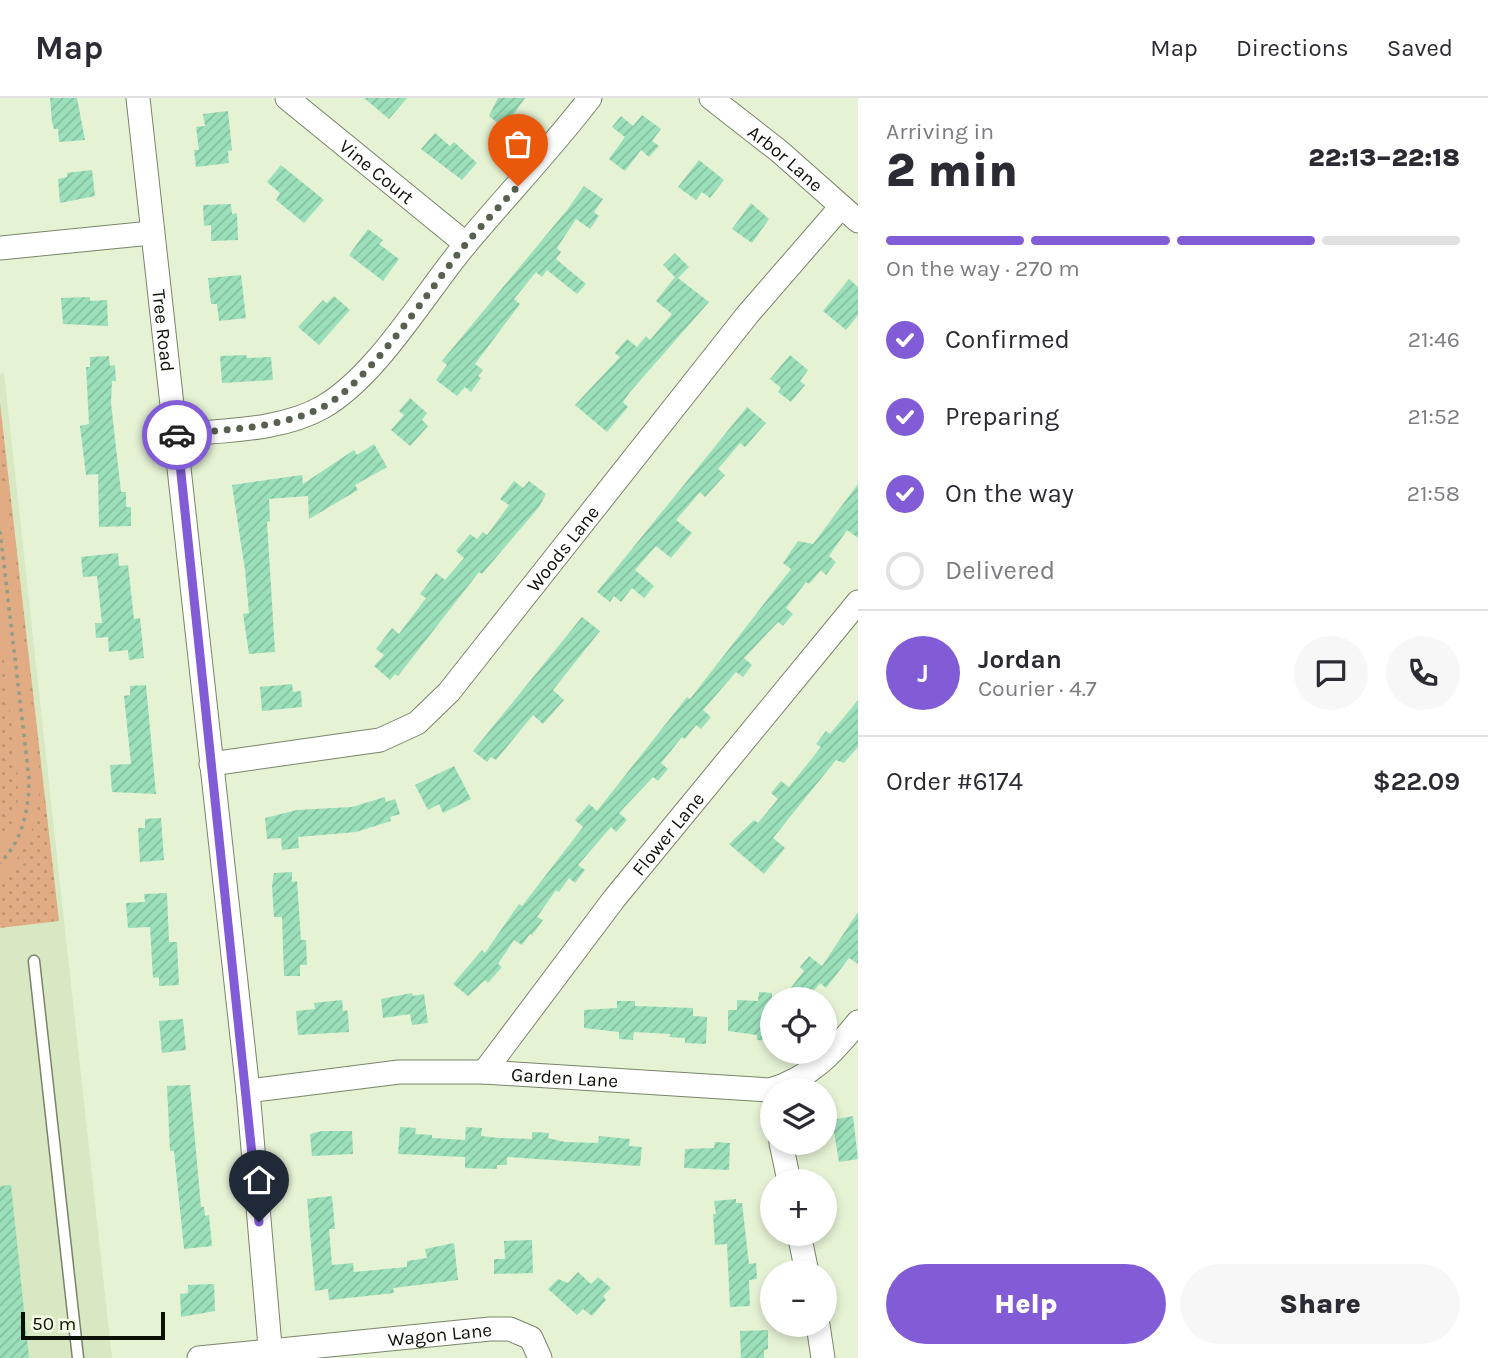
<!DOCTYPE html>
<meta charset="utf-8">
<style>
:root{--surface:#fff;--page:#f7f7f7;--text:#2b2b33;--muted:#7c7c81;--line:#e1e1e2;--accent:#815cd6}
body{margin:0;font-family:Karla,sans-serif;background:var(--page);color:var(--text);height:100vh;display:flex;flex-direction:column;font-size:26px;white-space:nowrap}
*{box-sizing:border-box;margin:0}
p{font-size:23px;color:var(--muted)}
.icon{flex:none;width:38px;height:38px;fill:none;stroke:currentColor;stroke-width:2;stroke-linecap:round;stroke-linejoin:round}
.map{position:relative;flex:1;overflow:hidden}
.drawer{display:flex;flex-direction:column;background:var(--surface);width:630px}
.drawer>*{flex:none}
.tools{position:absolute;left:760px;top:889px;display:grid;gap:14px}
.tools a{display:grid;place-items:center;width:77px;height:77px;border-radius:50%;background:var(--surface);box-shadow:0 4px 10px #0003;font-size:35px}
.scale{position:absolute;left:21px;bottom:18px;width:144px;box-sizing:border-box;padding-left:7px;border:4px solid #0c1107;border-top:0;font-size:19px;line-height:24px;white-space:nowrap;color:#0c1107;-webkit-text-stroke:5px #f4fee6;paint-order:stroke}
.pin{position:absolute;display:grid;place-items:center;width:60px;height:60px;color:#fff;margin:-72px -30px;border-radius:50% 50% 50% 0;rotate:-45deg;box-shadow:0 0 7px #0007}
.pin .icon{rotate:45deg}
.courier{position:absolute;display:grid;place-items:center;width:70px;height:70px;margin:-35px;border:5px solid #815cd6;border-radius:50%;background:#fff;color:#222;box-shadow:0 2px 9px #0007}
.overview em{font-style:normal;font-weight:800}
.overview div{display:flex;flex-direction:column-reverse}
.overview{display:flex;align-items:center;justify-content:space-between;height:119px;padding:0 28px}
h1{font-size:46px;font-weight:800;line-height:52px}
.bar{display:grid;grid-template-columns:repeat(4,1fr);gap:10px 7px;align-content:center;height:84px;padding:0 28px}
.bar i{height:9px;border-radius:5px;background:var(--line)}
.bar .active{background:var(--accent)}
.bar p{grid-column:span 4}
.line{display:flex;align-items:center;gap:18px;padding:0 28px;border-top:2px solid var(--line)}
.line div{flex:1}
.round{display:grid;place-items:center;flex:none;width:74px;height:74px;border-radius:37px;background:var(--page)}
ol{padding:0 28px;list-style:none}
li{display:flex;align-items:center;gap:21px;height:77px}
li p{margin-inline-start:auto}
li .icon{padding:7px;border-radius:50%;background:var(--accent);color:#fff;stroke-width:4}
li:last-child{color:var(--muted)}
li i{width:38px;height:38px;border:4px solid var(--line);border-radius:50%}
.action{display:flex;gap:14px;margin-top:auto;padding:14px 28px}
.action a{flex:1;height:80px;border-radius:42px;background:var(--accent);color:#fff;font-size:28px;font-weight:800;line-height:80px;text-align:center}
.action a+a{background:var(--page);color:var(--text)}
header{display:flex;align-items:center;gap:42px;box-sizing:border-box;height:98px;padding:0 35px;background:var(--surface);border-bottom:2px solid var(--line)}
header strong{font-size:33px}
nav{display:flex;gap:38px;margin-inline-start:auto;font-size:24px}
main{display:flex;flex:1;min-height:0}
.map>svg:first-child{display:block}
.built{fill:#d8e8c3}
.grass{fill:url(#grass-dots)}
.pitch{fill:#e1ac83}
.building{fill:url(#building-hatch)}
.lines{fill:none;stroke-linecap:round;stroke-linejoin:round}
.lane-casing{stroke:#798469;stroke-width:13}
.street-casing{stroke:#798469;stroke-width:25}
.path{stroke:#929c86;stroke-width:3.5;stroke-dasharray:3.5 5;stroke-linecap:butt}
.lane{stroke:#fff;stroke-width:10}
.street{stroke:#fff;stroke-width:23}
.done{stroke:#58604f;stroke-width:7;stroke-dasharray:0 12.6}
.route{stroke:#815cd6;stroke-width:9}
.labels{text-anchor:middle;stroke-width:5;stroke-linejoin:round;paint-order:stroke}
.street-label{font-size:19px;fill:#0c1107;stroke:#f4fee6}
</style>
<header>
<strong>Map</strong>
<nav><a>Map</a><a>Directions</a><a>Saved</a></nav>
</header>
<main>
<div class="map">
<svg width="858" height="1260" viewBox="0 0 858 1260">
<defs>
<pattern id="grass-dots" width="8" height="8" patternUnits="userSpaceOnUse" patternTransform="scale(1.75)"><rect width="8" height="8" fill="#e1ac83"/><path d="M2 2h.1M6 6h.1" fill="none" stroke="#c09370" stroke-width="1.8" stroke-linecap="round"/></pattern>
<pattern id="building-hatch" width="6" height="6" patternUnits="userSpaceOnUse" patternTransform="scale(1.75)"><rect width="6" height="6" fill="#9be0ba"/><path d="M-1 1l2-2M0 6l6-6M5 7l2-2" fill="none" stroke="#84bf9e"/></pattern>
</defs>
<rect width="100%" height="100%" fill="#e5f2d4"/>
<path class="built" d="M 4,275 L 112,1260 L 0,1260 L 0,276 Z"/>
<path class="grass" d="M 0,305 L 59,823 L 0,830 Z"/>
<path class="pitch" d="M 0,382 L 7,397 L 40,679 C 40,720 29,752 0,781 L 0,748 L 11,730 L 18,702 L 18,680 L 0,530 Z"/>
<path class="building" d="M 50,0 L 77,0 L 85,42 L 59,44 L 58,31 L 54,31 L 52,24 Z
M 364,0 L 407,0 L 389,21 Z
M 498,0 L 525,0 L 504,30 L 489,18 Z
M 228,13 L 232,52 L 228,53 L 229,65 L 196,69 L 194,52 L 199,52 L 196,29 L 205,28 L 203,16 Z
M 642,17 L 661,31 L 652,43 L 659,48 L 649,59 L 641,52 L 625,73 L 609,61 L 625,39 L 612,29 L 621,18 L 633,28 Z
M 435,35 L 450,48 L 454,44 L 477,65 L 462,82 L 421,51 Z
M 699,62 L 724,82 L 710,100 L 702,94 L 696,102 L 678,89 Z
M 281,67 L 324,102 L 304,125 L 276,102 L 280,95 L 267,84 Z
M 92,72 L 95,98 L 60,105 L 58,81 L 67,79 L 67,75 Z
M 584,88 L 603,101 L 594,114 L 599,118 L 590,131 L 576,121 L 557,150 L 561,154 L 556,161 L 586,186 L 577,196 L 547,172 L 542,179 L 536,174 L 514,201 L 520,206 L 475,266 L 483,272 L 478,278 L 481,280 L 471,294 L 465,289 L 457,298 L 436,282 L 447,267 L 442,263 L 567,112 Z
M 751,105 L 769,121 L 752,145 L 732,131 Z
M 231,106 L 232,116 L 237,115 L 238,142 L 211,143 L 211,127 L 204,128 L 203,107 Z
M 368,131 L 383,142 L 379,146 L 399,161 L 383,183 L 349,157 Z
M 675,155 L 689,169 L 678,180 L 709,204 L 630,294 L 623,304 L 628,309 L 607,334 L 575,307 L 620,259 L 615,255 L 627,241 L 637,249 L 646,238 L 650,242 L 672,216 L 656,203 L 675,179 L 663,167 Z
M 241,177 L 246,220 L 219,223 L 217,206 L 211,206 L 208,180 Z
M 849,181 L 858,189 L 858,217 L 846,232 L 823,213 Z
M 334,198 L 350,212 L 319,247 L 298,229 L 323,202 L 327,205 Z
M 90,199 L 90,203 L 107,202 L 108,228 L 63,226 L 61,200 Z
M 246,257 L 247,260 L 271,259 L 273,282 L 222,285 L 220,258 Z
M 790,257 L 808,272 L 800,283 L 805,287 L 791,304 L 778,294 L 781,290 L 770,281 Z
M 109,258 L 110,268 L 115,267 L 116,283 L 112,283 L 111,305 L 121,394 L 126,394 L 126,409 L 131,409 L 131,428 L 99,429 L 98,376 L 86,377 L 80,328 L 89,326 L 86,269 L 90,269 L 90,259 Z
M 410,300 L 427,315 L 422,322 L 428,328 L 410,348 L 391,332 L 404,317 L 399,313 Z
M 747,309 L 766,325 L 745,349 L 740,345 L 718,371 L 725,377 L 705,399 L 700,394 L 676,422 L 692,435 L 671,460 L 656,448 L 635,472 L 654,488 L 644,500 L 632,490 L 621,504 L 614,498 L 610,504 L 597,494 Z
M 374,346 L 387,369 L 355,387 L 358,392 L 309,421 L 308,398 L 269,401 L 270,423 L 267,424 L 275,554 L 249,556 L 243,516 L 249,515 L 245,472 L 232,387 L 302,377 L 303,386 L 354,352 L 357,357 Z
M 514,383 L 523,390 L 529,383 L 546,396 L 539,409 L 482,476 L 479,474 L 398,578 L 395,576 L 390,582 L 374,568 L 384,557 L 376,551 L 392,530 L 399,536 L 426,500 L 420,496 L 436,475 L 445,482 L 464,460 L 456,453 L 470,436 L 477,441 L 483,434 L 487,437 L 509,407 L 500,401 Z
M 858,386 L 858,440 L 847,432 L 829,458 L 836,464 L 826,477 L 821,472 L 809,486 L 806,484 L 786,510 L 793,516 L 783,528 L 778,524 L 744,560 L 752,567 L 743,579 L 736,574 L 703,612 L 711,619 L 701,631 L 696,627 L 685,641 L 682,639 L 661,665 L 668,671 L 658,683 L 653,679 L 619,715 L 627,722 L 616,734 L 611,729 L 578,767 L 585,772 L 575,785 L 569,780 L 559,794 L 556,792 L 537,819 L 543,822 L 532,837 L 530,836 L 522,847 L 514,842 L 498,866 L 502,869 L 488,885 L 485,882 L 468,898 L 453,886 L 482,852 L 485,855 L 519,806 L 522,808 L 583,729 L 575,722 L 589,706 L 597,713 L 687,599 L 690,601 L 791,471 L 783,465 L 798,443 L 813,446 Z
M 118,455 L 119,468 L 128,467 L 134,521 L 140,520 L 144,560 L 129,562 L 128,552 L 109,554 L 108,539 L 96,540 L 95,525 L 102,525 L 97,478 L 83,479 L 81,459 Z
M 582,519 L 600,533 L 553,592 L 564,602 L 543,626 L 533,617 L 496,662 L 491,659 L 487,664 L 473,653 Z
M 292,586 L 293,594 L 301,593 L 302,609 L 262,613 L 260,589 Z
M 146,587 L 156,696 L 112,694 L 110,667 L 131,666 L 124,598 L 130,597 L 130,588 Z
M 858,602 L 858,649 L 844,665 L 836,662 L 773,740 L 785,750 L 764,776 L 729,746 L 754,722 L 758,725 L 778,701 L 771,695 L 781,683 L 789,689 L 821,649 L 816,646 L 826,633 L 830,636 Z
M 454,668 L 471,701 L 443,715 L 439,706 L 428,712 L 415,687 Z
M 385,699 L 386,704 L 395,701 L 400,716 L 390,719 L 391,723 L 356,734 L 298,739 L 299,750 L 282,752 L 281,740 L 267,741 L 265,720 L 297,712 L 352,709 Z
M 161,720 L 164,762 L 140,764 L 138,730 L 145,730 L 145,721 Z
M 292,774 L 292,784 L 297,783 L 301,842 L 306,842 L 307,867 L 300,867 L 300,878 L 284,878 L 282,819 L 274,819 L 272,788 L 274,775 Z
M 167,795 L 169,844 L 177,844 L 179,887 L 159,888 L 159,879 L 153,880 L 150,829 L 128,830 L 126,805 L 145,804 L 144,796 Z
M 858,814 L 858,866 L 849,860 L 826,890 L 820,885 L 807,901 L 782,901 L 804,873 L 800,869 L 809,858 L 822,868 Z
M 759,894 L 772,895 L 772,943 L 757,942 L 757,937 L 728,933 L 728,912 L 737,912 L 737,902 L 758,903 Z
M 412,895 L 413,898 L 424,896 L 428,925 L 412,927 L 410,916 L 383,920 L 381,901 Z
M 342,902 L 343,913 L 347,912 L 348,915 L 349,934 L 298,937 L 296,913 L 315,911 L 314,905 Z
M 617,903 L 635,903 L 635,908 L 693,910 L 693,918 L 707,919 L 706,946 L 685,945 L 685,940 L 669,939 L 671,936 L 634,934 L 633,942 L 619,941 L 619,934 L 584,930 L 584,912 L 617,910 Z
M 183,921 L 186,952 L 162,955 L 159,923 Z
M 190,987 L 201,1109 L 204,1109 L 205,1118 L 209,1117 L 212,1148 L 184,1151 L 174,1053 L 170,1053 L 167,988 Z
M 853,1018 L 858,1061 L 839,1064 L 832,1022 Z
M 400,1029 L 416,1030 L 415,1036 L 432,1037 L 432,1040 L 465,1042 L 466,1029 L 482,1030 L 481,1038 L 499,1040 L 532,1041 L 532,1034 L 549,1035 L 548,1040 L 565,1044 L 598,1045 L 599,1038 L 630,1041 L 629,1048 L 642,1049 L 640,1068 L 507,1059 L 507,1067 L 497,1067 L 497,1071 L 465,1070 L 465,1059 L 398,1056 Z
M 322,1033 L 352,1033 L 353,1056 L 312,1058 L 310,1036 Z
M 715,1044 L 730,1045 L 729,1072 L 684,1070 L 685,1051 L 714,1050 Z
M 11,1087 L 29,1260 L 0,1260 L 0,1088 Z
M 332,1098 L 335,1131 L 329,1131 L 332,1167 L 353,1165 L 354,1174 L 407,1169 L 407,1163 L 427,1160 L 425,1151 L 454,1145 L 458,1182 L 393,1190 L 394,1195 L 329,1202 L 328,1191 L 315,1193 L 307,1101 Z
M 736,1101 L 736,1105 L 742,1105 L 749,1166 L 756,1165 L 757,1181 L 749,1182 L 750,1208 L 730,1209 L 727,1146 L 715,1147 L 713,1116 L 716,1116 L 714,1103 Z
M 532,1142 L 533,1175 L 494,1176 L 494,1161 L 505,1161 L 504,1143 Z
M 578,1174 L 591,1186 L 598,1179 L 611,1190 L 603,1198 L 606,1202 L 592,1218 L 583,1211 L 577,1217 L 548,1191 L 558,1181 L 568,1185 Z
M 214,1186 L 215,1213 L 181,1219 L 180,1196 L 188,1195 L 188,1187 Z
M 768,1232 L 768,1251 L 764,1252 L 764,1260 L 741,1260 L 740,1233 Z"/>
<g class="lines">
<g class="lane-casing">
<path id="lane" d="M 34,863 L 78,1260"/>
</g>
<g class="street-casing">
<g id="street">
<path id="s1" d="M 138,0 L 248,993 L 271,1260"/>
<path id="s2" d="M 287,0 L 466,146"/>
<path id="s3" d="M 711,0 L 779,53 L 858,123"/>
<path d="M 0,150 L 151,135"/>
<path d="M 177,337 C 224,332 281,333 323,309 C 378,277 424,196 466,146 C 507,97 551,51 590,0"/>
<path id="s4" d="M 211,666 L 380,642 L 417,625 L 449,594 L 748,216 L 840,110"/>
<path id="s5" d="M 484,974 L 614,801 L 858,504"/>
<path id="s6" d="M 248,993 L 399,974 L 484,974 L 770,992 C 810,980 832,956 858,924"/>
<path d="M 781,1045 L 789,1083"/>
<path d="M 799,1136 L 807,1174"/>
<path d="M 818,1227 L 823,1260"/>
<path id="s7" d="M 199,1260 L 490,1231 L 510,1231 L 531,1240 L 540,1260"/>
</g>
</g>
<path class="path" d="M 0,433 L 29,680 C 29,711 23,742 0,765"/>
<use href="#lane" class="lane"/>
<use href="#street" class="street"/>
</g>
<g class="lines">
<path class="done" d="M 177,337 C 225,331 275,331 319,311 C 365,290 428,194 461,152 C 479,130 499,109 518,88"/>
<path class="route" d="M 177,337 L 259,1124"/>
</g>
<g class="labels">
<g class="street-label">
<text dy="7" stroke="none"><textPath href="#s3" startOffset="96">Arbor Lane</textPath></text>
<text dy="7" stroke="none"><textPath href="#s2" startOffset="116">Vine Court</textPath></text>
<text dy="7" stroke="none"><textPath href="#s1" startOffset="234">Tree Road</textPath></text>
<text dy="7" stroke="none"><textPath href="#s4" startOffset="439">Woods Lane</textPath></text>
<text dy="7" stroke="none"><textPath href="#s5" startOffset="301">Flower Lane</textPath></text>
<text dy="7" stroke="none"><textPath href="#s6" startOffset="318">Garden Lane</textPath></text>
<text dy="7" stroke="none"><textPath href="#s7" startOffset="242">Wagon Lane</textPath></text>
</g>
</g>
</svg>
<div class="tools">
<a><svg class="icon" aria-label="locate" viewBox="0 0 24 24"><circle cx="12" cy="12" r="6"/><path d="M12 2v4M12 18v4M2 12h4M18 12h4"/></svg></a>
<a><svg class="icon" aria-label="layers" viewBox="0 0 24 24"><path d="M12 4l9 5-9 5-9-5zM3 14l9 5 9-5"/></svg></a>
<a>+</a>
<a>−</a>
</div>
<div class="scale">50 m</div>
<div class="pin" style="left:518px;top:88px;background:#ea580c"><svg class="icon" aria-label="bag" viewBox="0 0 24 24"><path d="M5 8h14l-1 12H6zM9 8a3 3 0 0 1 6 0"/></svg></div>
<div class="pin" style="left:259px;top:1124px;background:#1f2937"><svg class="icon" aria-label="home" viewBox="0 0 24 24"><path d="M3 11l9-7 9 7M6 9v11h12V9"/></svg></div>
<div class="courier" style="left:177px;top:337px"><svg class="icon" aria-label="car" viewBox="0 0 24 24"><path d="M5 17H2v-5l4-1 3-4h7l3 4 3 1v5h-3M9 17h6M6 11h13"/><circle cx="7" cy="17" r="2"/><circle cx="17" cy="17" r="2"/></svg></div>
</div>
<section class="drawer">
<div class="overview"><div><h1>2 min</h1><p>Arriving in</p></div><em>22:13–22:18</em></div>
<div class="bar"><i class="active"></i><i class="active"></i><i class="active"></i><i></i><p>On the way · 270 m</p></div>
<ol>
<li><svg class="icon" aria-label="check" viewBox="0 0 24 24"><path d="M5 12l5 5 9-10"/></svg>Confirmed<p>21:46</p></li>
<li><svg class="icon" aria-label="check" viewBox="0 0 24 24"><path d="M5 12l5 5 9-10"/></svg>Preparing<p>21:52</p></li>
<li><svg class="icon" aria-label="check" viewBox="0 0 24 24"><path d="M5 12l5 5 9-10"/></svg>On the way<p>21:58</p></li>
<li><i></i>Delivered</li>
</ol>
<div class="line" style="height:126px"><b class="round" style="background:var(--accent);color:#fff">J</b><div><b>Jordan</b><p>Courier · 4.7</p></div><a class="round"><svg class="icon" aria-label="chat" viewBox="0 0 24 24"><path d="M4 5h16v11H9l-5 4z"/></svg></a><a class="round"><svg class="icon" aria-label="phone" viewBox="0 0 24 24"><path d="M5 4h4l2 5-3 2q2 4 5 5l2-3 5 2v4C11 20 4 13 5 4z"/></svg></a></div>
<div class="line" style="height:91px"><div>Order #6174</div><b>$22.09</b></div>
<div class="action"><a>Help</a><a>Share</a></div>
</section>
</main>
